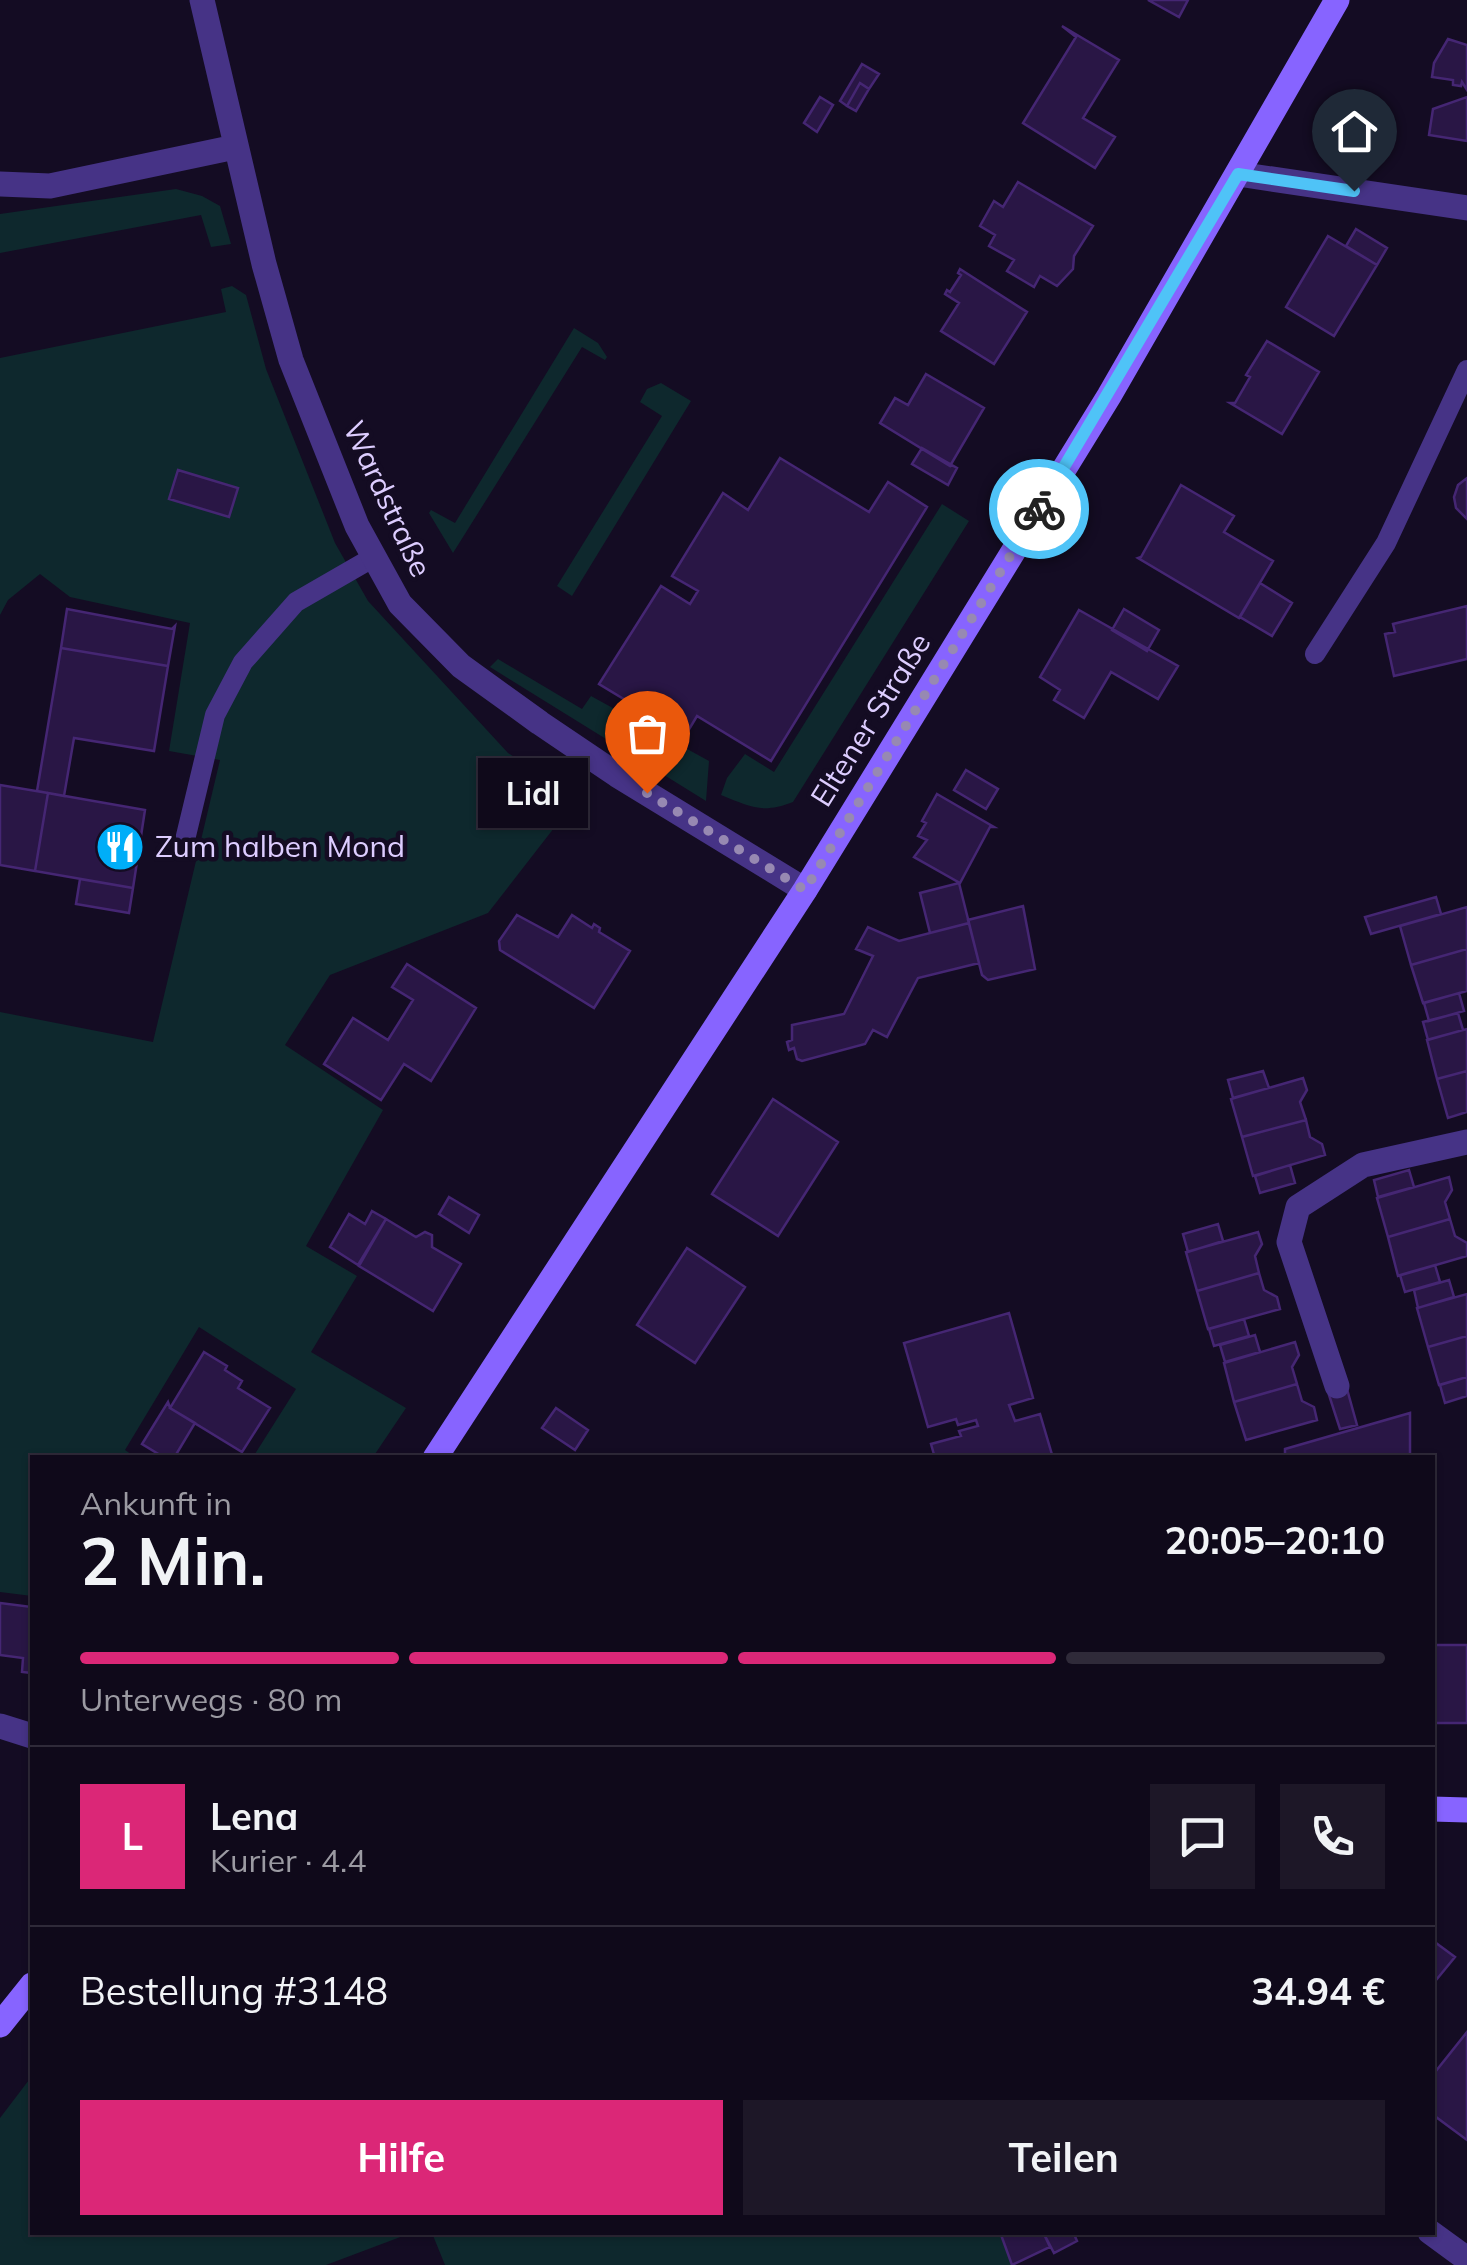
<!DOCTYPE html>
<html lang="de">
<meta charset="utf-8">
<style>
:root{--surface:#0f091a;--page:#1d1727;--text:#f1f3f6;--muted:#9b9aa2;--line:#2f2a39;--accent:#db2777}
body{margin:0;font-family:Mulish,sans-serif;background:var(--page);color:var(--text);height:100vh;display:flex;flex-direction:column;font-size:38px;white-space:nowrap}
*{box-sizing:border-box;margin:0}
p{font-size:32px;color:var(--muted)}
.icon{flex:none;width:55px;height:55px;fill:none;stroke:currentColor;stroke-width:2;stroke-linecap:round;stroke-linejoin:round}
.map{position:relative;flex:1;overflow:hidden}
.drawer{position:absolute;left:30px;top:1455px;width:1405px;height:780px;display:flex;flex-direction:column;background:var(--surface);border-radius:0px;box-shadow:0 2px 8px #0004,0 0 0 2px var(--line)}
.drawer>*{flex:none}
.pin{position:absolute;display:grid;place-items:center;width:85px;height:85px;color:#fff;margin:-102px -42px;border-radius:50% 50% 50% 0;rotate:-45deg;box-shadow:0 0 10px #0007}
.pin .icon{rotate:45deg}
.courier{position:absolute;display:grid;place-items:center;width:100px;height:100px;margin:-50px;border:8px solid #4fc3f7;border-radius:50%;background:#fff;color:#222;box-shadow:0 2px 12px #0007}
.bubble{position:absolute;height:70px;border-radius:0px;background:var(--surface);box-shadow:0 2px 8px #0004,0 0 0 2px var(--line);font-size:32px;font-weight:700;line-height:70px;text-align:center}
.overview em{font-style:normal;font-weight:700}
.overview div{display:flex;flex-direction:column-reverse}
.overview{display:flex;align-items:center;justify-content:space-between;height:170px;padding:0 50px}
h1{font-size:65px;font-weight:700;line-height:75px}
.bar{display:grid;grid-template-columns:repeat(4,1fr);gap:15px 10px;align-content:center;height:120px;padding:0 50px}
.bar i{height:12px;border-radius:8px;background:var(--line)}
.bar .selected{background:var(--accent)}
.bar p{grid-column:span 4}
.line{display:flex;align-items:center;gap:25px;padding:0 50px;border-top:2px solid var(--line)}
.line div{flex:1}
.round{display:grid;place-items:center;flex:none;width:105px;height:105px;border-radius:0px;background:var(--page)}
.cta{display:flex;gap:20px;margin-top:auto;padding:20px 50px}
.cta a{flex:1;height:115px;border-radius:0px;background:var(--accent);color:#fff;font-size:40px;font-weight:700;line-height:115px;text-align:center}
.cta a+a{background:var(--page);color:var(--text)}
.map>svg:first-child{display:block}
.green{fill:#0e282d}
.building{fill:#291645;stroke:#452673;stroke-width:2.5}
.lines{fill:none;stroke-linecap:round;stroke-linejoin:round}
.lane{stroke:#463386;stroke-width:20}
.street{stroke:#463386;stroke-width:25}
.secondary{stroke:#8764ff;stroke-width:25}
.done{stroke:#9789b2;stroke-width:10;stroke-dasharray:0 18}
.route{stroke:#4fc3f7;stroke-width:12}
.labels{text-anchor:middle;stroke-width:9;stroke-linejoin:round;paint-order:stroke}
.street-label{font-size:30px;fill:#ddcdff;stroke:#140c23}
.poi-label{font-size:30px;fill:#ddcdff;stroke:#140c23;text-anchor:start}
</style>
<div class="map">
<svg width="1467" height="2265" viewBox="0 0 1467 2265">
<rect width="100%" height="100%" fill="#140c23"/>
<path class="green" d="M 176,189 L 202,196 L 220,206 L 231,244 L 211,247 L 201,215 L 0,253 L 0,214 Z
M 232,286 L 246,295 L 266,369 L 335,543 L 368,601 L 508,753 L 578,797 L 488,913 L 330,975 L 285,1045 L 383,1110 L 306,1246 L 357,1276 L 311,1352 L 406,1408 L 373,1457 L 253,1457 L 296,1389 L 199,1327 L 125,1450 L 135,1457 L 32,1458 L 32,1596 L 0,1592 L 0,1012 L 153,1042 L 220,760 L 169,751 L 190,623 L 70,597 L 40,574 L 8,600 L 0,615 L 0,358 L 226,312 L 221,289 Z
M 574,328 L 598,343 L 607,357 L 605,360 L 582,347 L 453,553 L 429,513 L 431,510 L 455,523 Z
M 661,383 L 691,401 L 572,596 L 557,586 L 662,416 L 640,402 L 647,389 Z
M 942,504 L 969,521 L 793,802 C 762,814 751,807 721,795 L 727,778 L 745,754 L 774,772 Z
M 498,659 L 582,709 L 591,696 L 709,761 L 706,801 L 490,667 Z
M 32,2076 L 32,2232 L 411,2233 L 326,2265 L 0,2265 L 0,2118 Z
M 432,2233 L 1000,2233 L 1013,2265 L 445,2265 Z"/>
<path class="building" d="M 1148,0 L 1188,0 L 1179,17 Z
M 1062,26 L 1119,60 L 1083,118 L 1115,137 L 1095,168 L 1023,123 L 1076,37 Z
M 1448,39 L 1467,45 L 1467,90 L 1462,82 L 1461,86 L 1453,85 L 1453,80 L 1432,77 L 1434,63 Z
M 862,64 L 879,74 L 869,89 L 860,83 L 847,106 L 840,101 Z
M 860,83 L 869,89 L 856,111 L 847,106 Z
M 820,97 L 833,105 L 817,132 L 804,123 Z
M 1467,97 L 1467,141 L 1429,135 L 1433,109 Z
M 1018,182 L 1093,226 L 1074,256 L 1073,269 L 1057,286 L 1040,276 L 1034,287 L 1007,271 L 1014,260 L 989,246 L 995,235 L 980,226 L 994,201 L 1003,207 Z
M 1356,229 L 1387,248 L 1377,265 L 1346,246 Z
M 1328,236 L 1377,265 L 1334,336 L 1286,307 Z
M 960,269 L 1027,312 L 994,364 L 941,331 L 959,303 L 945,294 L 947,290 L 950,292 L 961,275 L 958,273 Z
M 1267,341 L 1319,372 L 1282,434 L 1230,403 L 1235,403 L 1250,377 L 1246,375 Z
M 926,374 L 984,408 L 950,466 L 880,423 L 895,398 L 908,405 Z
M 922,448 L 957,468 L 948,485 L 912,464 Z
M 780,458 L 869,512 L 888,482 L 927,507 L 771,761 L 697,716 L 685,736 L 599,684 L 661,586 L 690,604 L 698,591 L 672,576 L 723,493 L 748,510 Z
M 178,470 L 238,488 L 229,517 L 169,499 Z
M 1467,478 L 1467,519 L 1456,508 L 1454,497 L 1458,485 Z
M 1181,485 L 1234,516 L 1224,532 L 1273,561 L 1239,618 L 1138,558 L 1141,557 Z
M 1260,583 L 1292,603 L 1272,636 L 1240,617 Z
M 1467,606 L 1467,659 L 1394,676 L 1385,634 L 1395,632 L 1393,624 Z
M 67,609 L 172,629 L 175,626 L 168,666 L 61,648 Z
M 1124,609 L 1159,630 L 1147,651 L 1112,630 Z
M 1079,610 L 1178,666 L 1158,699 L 1111,672 L 1084,718 L 1054,700 L 1060,690 L 1040,677 Z
M 61,648 L 168,666 L 154,751 L 74,738 L 64,796 L 37,791 Z
M 966,770 L 998,789 L 986,809 L 954,790 Z
M 0,785 L 48,793 L 35,871 L 0,865 Z
M 48,793 L 145,810 L 133,888 L 35,871 Z
M 937,794 L 994,827 L 990,827 L 960,883 L 914,857 L 927,840 L 918,836 L 926,823 L 922,821 Z
M 80,879 L 133,888 L 129,913 L 76,904 Z
M 959,883 L 969,923 L 930,933 L 920,893 Z
M 1436,897 L 1441,914 L 1371,934 L 1365,917 Z
M 1023,906 L 1035,969 L 988,980 L 982,975 L 968,920 Z
M 1467,907 L 1467,949 L 1411,965 L 1400,926 Z
M 517,915 L 558,937 L 572,915 L 592,928 L 594,924 L 600,928 L 599,932 L 630,951 L 594,1008 L 500,950 L 499,941 Z
M 969,923 L 979,963 L 918,978 L 887,1037 L 873,1030 L 865,1044 L 802,1061 L 797,1059 L 794,1048 L 789,1050 L 787,1042 L 792,1040 L 792,1025 L 844,1014 L 873,956 L 856,949 L 868,927 L 899,941 Z
M 1467,949 L 1467,991 L 1423,1003 L 1411,965 Z
M 407,964 L 476,1008 L 431,1081 L 404,1064 L 381,1100 L 324,1064 L 353,1018 L 388,1040 L 413,1000 L 392,987 Z
M 1459,993 L 1464,1011 L 1429,1021 L 1424,1003 Z
M 1458,1013 L 1463,1030 L 1428,1040 L 1423,1022 Z
M 1467,1029 L 1467,1071 L 1437,1079 L 1427,1040 Z
M 1263,1071 L 1269,1088 L 1233,1098 L 1228,1080 Z
M 1467,1071 L 1467,1112 L 1448,1118 L 1437,1079 Z
M 1303,1078 L 1307,1090 L 1300,1102 L 1306,1120 L 1242,1137 L 1231,1099 Z
M 773,1099 L 838,1142 L 778,1236 L 712,1194 Z
M 1306,1120 L 1310,1137 L 1322,1144 L 1325,1155 L 1253,1176 L 1242,1137 Z
M 1290,1165 L 1295,1183 L 1260,1193 L 1255,1176 Z
M 1409,1170 L 1414,1187 L 1378,1197 L 1374,1180 Z
M 1449,1177 L 1452,1190 L 1445,1202 L 1450,1219 L 1388,1237 L 1377,1198 Z
M 449,1197 L 479,1215 L 469,1233 L 439,1214 Z
M 372,1211 L 386,1219 L 358,1265 L 330,1247 L 349,1214 L 365,1224 Z
M 386,1219 L 416,1237 L 425,1232 L 432,1235 L 432,1247 L 461,1264 L 433,1311 L 359,1266 Z
M 1450,1219 L 1455,1236 L 1467,1243 L 1467,1256 L 1398,1276 L 1388,1237 Z
M 1218,1224 L 1223,1241 L 1188,1252 L 1183,1234 Z
M 1258,1232 L 1262,1244 L 1255,1256 L 1259,1273 L 1197,1291 L 1186,1252 Z
M 687,1248 L 745,1287 L 695,1363 L 637,1325 Z
M 1435,1265 L 1440,1282 L 1405,1292 L 1400,1275 Z
M 1259,1273 L 1264,1290 L 1277,1297 L 1280,1309 L 1208,1329 L 1197,1291 Z
M 1449,1280 L 1454,1297 L 1418,1308 L 1414,1290 Z
M 1467,1294 L 1467,1336 L 1428,1347 L 1417,1308 Z
M 1009,1313 L 1033,1398 L 1009,1405 L 1015,1421 L 1040,1414 L 1053,1458 L 935,1458 L 931,1444 L 961,1436 L 959,1431 L 978,1426 L 976,1420 L 958,1425 L 956,1419 L 928,1427 L 904,1343 Z
M 1244,1319 L 1249,1336 L 1214,1346 L 1209,1329 Z
M 1255,1335 L 1260,1352 L 1225,1362 L 1220,1345 Z
M 1467,1336 L 1467,1377 L 1439,1385 L 1428,1347 Z
M 1295,1342 L 1299,1355 L 1292,1367 L 1297,1384 L 1234,1402 L 1224,1363 Z
M 204,1352 L 227,1366 L 225,1370 L 242,1381 L 238,1388 L 270,1408 L 242,1452 L 170,1408 Z
M 1467,1377 L 1467,1396 L 1445,1403 L 1440,1385 Z
M 1297,1384 L 1302,1401 L 1314,1407 L 1317,1420 L 1246,1440 L 1234,1402 Z
M 1347,1389 L 1357,1425 L 1340,1429 L 1329,1395 Z
M 168,1402 L 170,1408 L 195,1423 L 174,1458 L 165,1458 L 142,1444 Z
M 556,1408 L 588,1430 L 575,1450 L 542,1428 Z
M 1410,1413 L 1410,1458 L 1285,1458 L 1285,1449 Z
M 0,1603 L 32,1607 L 32,1673 L 22,1672 L 23,1658 L 0,1655 Z
M 1435,1645 L 1467,1645 L 1467,1723 L 1434,1723 Z
M 1432,1940 L 1455,1957 L 1432,1985 Z
M 1467,2032 L 1467,2140 L 1432,2114 L 1432,2076 Z
M 1000,2232 L 1043,2232 L 1050,2247 L 1012,2265 Z
M 1043,2232 L 1073,2232 L 1077,2241 L 1054,2253 Z"/>
<g class="lines">
<path class="lane" d="M 1315,654 L 1386,543 L 1467,370
M 184,844 L 215,715 L 243,662 L 296,602 L 374,557"/>
<path class="street" d="M 202,0 L 264,264 L 291,360 L 357,526 L 400,604 L 461,666 L 540,723 L 617,775 L 805,890
M 1238,174 L 1467,208
M 0,184 L 50,186 L 235,147
M 1337,1386 L 1289,1242 L 1298,1207 L 1363,1165 L 1467,1142
M 0,1726 L 32,1736
M 1430,2232 L 1467,2259"/>
<path class="secondary" d="M 435,1458 L 805,890 L 1109,396 L 1337,0
M 1432,1809 L 1467,1810
M 0,2025 L 32,1985"/>
</g>
<g class="lines">
<path class="done" d="M 647,793 L 805,890 L 1039,509"/>
<path class="route" d="M 1039,509 L 1238,174 L 1354,191"/>
</g>
<defs>
<g id="restaurant-disc" transform="scale(2.5)"><circle r="9.5" fill="#00aef8" stroke="#140c23"/><path d="M-5-6h1v4h1v-4h1v4h1v-4h1v5L-1.5 .5V6h-2V.5L-5-1ZM5-6V6H3V1.5H1.5Q1.5-4 5-6Z" fill="#fff"/></g>
</defs>
<g fill-rule="evenodd">
<use href="#restaurant-disc" x="120" y="847"/>
</g>
<g class="labels">
<g class="street-label">
<text transform="translate(387 499) rotate(65)" y="10">Wardstraße</text>
<text transform="translate(871 720) rotate(-58)" y="10">Eltener Straße</text>
</g>
<g class="poi-label">
<text x="155" y="857">Zum halben Mond</text>
</g>
</g>
</svg>
<div class="pin" style="left:647px;top:793px;background:#ea580c"><svg class="icon" aria-label="bag" viewBox="0 0 24 24"><path d="M5 8h14l-1 12H6zM9 8a3 3 0 0 1 6 0"/></svg></div>
<div class="pin" style="left:1354px;top:191px;background:#1f2937"><svg class="icon" aria-label="home" viewBox="0 0 24 24"><path d="M3 11l9-7 9 7M6 9v11h12V9"/></svg></div>
<div class="courier" style="left:1039px;top:509px"><svg class="icon" aria-label="bike" viewBox="0 0 24 24"><circle cx="6" cy="16" r="4"/><circle cx="18" cy="16" r="4"/><path d="M6 16l4-8h5l3 8M10 8l3 8H6M13 5h3"/></svg></div>
<div class="bubble" style="left:478px;top:758px;width:110px">Lidl</div>
<section class="drawer">
<div class="overview"><div><h1>2 Min.</h1><p>Ankunft in</p></div><em>20:05–20:10</em></div>
<div class="bar"><i class="selected"></i><i class="selected"></i><i class="selected"></i><i></i><p>Unterwegs · 80 m</p></div>
<div class="line" style="height:180px"><b class="round" style="background:var(--accent);color:#fff">L</b><div><b>Lena</b><p>Kurier · 4.4</p></div><a class="round"><svg class="icon" aria-label="chat" viewBox="0 0 24 24"><path d="M4 5h16v11H9l-5 4z"/></svg></a><a class="round"><svg class="icon" aria-label="phone" viewBox="0 0 24 24"><path d="M5 4h4l2 5-3 2q2 4 5 5l2-3 5 2v4C11 20 4 13 5 4z"/></svg></a></div>
<div class="line" style="height:130px"><div>Bestellung #3148</div><b>34.94 €</b></div>
<div class="cta"><a>Hilfe</a><a>Teilen</a></div>
</section>
</div>
